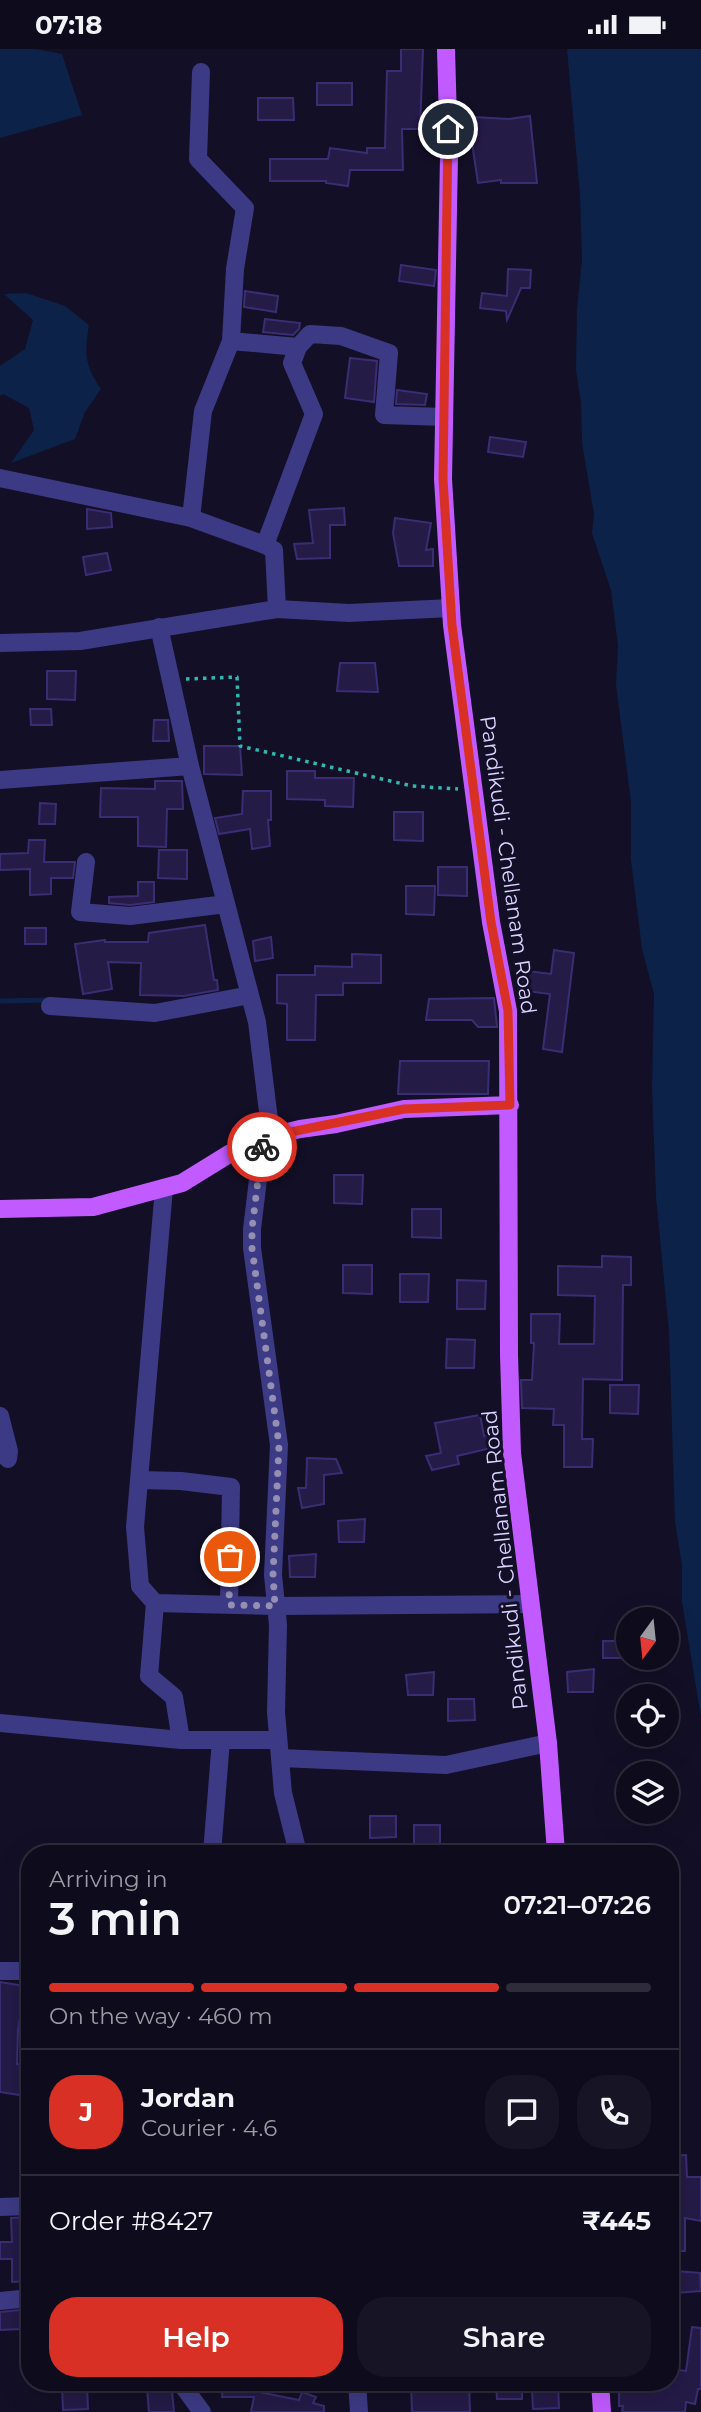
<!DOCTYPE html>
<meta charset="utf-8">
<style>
:root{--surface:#0e0b1c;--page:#171425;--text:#f1f3f6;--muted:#9b9ba3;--line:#2e2b3b;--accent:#d93025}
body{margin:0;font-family:Montserrat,sans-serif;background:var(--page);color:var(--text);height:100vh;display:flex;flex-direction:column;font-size:26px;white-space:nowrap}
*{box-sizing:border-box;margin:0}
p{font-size:23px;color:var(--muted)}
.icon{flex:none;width:38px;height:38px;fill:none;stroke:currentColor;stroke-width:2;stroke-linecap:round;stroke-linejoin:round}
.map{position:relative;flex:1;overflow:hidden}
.drawer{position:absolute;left:21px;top:1796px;width:658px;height:546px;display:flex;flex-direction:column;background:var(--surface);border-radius:28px;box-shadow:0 7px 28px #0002,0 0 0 2px var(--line)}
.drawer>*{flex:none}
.needle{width:46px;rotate:195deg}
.tools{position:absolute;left:616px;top:1558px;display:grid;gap:14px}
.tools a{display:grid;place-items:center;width:63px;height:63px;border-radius:50%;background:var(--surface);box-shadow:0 7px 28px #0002,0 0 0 2px var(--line);font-size:35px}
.pin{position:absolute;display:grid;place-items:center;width:60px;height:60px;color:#fff;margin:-30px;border:4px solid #fff;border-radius:50%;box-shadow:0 2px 7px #0007}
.courier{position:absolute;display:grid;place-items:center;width:70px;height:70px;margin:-35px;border:5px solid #d93025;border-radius:50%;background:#fff;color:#222;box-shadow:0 2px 9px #0007}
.headline em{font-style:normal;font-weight:600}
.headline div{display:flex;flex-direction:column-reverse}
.headline{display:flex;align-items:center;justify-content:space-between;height:119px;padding:0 28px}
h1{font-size:46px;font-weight:600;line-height:52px}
.bar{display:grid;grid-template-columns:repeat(4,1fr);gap:10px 7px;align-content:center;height:84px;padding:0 28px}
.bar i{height:9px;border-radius:5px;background:var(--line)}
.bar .on{background:var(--accent)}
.bar p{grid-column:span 4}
.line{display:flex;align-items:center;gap:18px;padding:0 28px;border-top:2px solid var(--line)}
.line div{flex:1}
.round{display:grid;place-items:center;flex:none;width:74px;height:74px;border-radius:28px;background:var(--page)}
.action{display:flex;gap:14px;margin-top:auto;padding:14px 28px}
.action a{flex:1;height:80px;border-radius:28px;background:var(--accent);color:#fff;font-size:28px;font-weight:600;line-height:80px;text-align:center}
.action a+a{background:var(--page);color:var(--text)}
.status{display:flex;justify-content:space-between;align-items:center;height:49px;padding:0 35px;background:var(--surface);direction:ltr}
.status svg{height:19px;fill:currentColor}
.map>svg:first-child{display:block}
.water{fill:#0c2248}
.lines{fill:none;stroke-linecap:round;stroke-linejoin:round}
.stream{stroke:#0c2248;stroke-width:5}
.building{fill:#241b47;stroke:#3b2d73;stroke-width:2}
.path{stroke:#2fb8b0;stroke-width:3.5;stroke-dasharray:3.5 5;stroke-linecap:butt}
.minor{stroke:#3d3a85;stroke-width:18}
.major{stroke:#c25bff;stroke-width:18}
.done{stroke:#948fb3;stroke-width:7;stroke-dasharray:0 12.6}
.route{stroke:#d93025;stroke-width:9}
.labels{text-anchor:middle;stroke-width:6;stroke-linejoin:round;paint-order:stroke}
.street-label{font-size:21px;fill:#d9d4ff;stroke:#130f26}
</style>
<div class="status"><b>07:18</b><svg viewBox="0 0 49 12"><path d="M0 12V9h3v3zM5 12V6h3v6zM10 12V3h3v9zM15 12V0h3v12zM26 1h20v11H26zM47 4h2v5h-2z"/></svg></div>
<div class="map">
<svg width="701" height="2363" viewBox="0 0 701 2363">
<rect width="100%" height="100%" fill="#130f26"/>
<path class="water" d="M 0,0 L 36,0 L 62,5 L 82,66 L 0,89 Z
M 567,0 L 701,0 L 701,1668 L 682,1553 L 682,1516 L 675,1473 L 669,1283 L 656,1148 L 652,1039 L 654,945 L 642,900 L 631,811 L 631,753 L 616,636 L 618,597 L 611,541 L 592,484 L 594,465 L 582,394 L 581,354 L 576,321 L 577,260 L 582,210 L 580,146 Z
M 26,244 L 65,257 L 89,276 C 84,304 85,317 101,340 L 85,363 L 75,390 L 11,414 L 34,381 L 29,359 L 3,345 L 0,347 L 0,317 L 25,300 L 33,271 L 4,245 Z"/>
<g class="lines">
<path class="stream" d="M 0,952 L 49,951"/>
</g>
<path class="building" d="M 401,0 L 423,0 L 420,80 L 402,80 L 403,121 L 350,121 L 348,137 L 326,134 L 326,132 L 270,132 L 270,110 L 328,110 L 330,99 L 367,104 L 367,99 L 385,99 L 387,22 L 401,22 Z
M 317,34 L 352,34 L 352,56 L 317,56 Z
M 258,49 L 293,49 L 294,71 L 258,71 Z
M 530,67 L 537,134 L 501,134 L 501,131 L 478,134 L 472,94 L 474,68 L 509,70 Z
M 401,216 L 436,221 L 434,237 L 399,232 Z
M 508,220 L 531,221 L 530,239 L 521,239 L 507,271 L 506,262 L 480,259 L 482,244 L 507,247 Z
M 245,242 L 278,247 L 276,263 L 244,258 Z
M 265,270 L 300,274 L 299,280 L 293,286 L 263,283 Z
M 350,309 L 377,312 L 374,353 L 345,349 Z
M 397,341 L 427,345 L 425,356 L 396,355 Z
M 490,388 L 526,393 L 523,408 L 488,403 Z
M 344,459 L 345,476 L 330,476 L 330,509 L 297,510 L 294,495 L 313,494 L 309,461 Z
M 87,460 L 111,464 L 112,478 L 87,480 Z
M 395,469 L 431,474 L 426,501 L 433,500 L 433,517 L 399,517 L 393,484 Z
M 107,504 L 111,521 L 86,526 L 83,508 Z
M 340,614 L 375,614 L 378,643 L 337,642 Z
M 47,622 L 76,622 L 75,651 L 47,650 Z
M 30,660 L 51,660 L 52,676 L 31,676 Z
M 154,671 L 168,671 L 169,692 L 153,692 Z
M 204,697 L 240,697 L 242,726 L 204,725 Z
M 287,722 L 315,722 L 315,729 L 354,729 L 353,758 L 325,757 L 325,751 L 287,750 Z
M 155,732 L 182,732 L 183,760 L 167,760 L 166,798 L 138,797 L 138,768 L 100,768 L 101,739 L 155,740 Z
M 243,742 L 271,742 L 271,771 L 268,771 L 270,797 L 252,800 L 250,780 L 219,785 L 215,769 L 242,765 Z
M 40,754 L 56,755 L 55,775 L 39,775 Z
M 394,763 L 423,763 L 423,792 L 394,791 Z
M 29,791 L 45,791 L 44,813 L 75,813 L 73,829 L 51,829 L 51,845 L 30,846 L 30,820 L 0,821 L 0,805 L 28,804 Z
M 159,801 L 187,801 L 187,830 L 158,829 Z
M 438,818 L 467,818 L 467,847 L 438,846 Z
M 138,833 L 154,833 L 154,853 L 130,856 L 109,854 L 109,848 L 138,847 Z
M 406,837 L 435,837 L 434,866 L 406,865 Z
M 205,876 L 214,931 L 217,931 L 218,941 L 184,947 L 140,946 L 141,914 L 108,913 L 112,940 L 83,945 L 75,895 L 105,891 L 105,893 L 148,893 L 149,884 Z
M 25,879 L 46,879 L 46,895 L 25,895 Z
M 271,888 L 273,909 L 255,912 L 253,892 Z
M 554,901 L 574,904 L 562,1003 L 543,1000 L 550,945 L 518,941 L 520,921 L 551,925 Z
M 352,905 L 381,906 L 381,934 L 343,934 L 343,946 L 316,946 L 315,991 L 287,991 L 287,955 L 277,954 L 277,926 L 315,926 L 315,917 L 352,918 Z
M 494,949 L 497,978 L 478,978 L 472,971 L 426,971 L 429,950 Z
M 400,1012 L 489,1012 L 488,1045 L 398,1045 Z
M 334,1126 L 363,1126 L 362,1155 L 334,1154 Z
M 412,1160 L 441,1160 L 441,1189 L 412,1188 Z
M 602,1207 L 631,1208 L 631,1236 L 623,1236 L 622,1331 L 583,1330 L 582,1390 L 593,1390 L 592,1418 L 564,1418 L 564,1376 L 553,1376 L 554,1360 L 522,1359 L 521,1331 L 532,1331 L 534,1294 L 531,1294 L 531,1265 L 560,1265 L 559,1295 L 594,1295 L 595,1247 L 558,1246 L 558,1217 L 602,1218 Z
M 343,1216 L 372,1216 L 372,1245 L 343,1244 Z
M 400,1225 L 429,1225 L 428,1253 L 400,1253 Z
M 457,1231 L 486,1232 L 485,1260 L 457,1260 Z
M 447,1290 L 475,1291 L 474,1319 L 446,1319 Z
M 610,1336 L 639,1336 L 638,1365 L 610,1364 Z
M 480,1366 L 484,1387 L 487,1386 L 491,1399 L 457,1407 L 459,1415 L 432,1421 L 426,1407 L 441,1404 L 435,1374 Z
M 307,1409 L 336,1410 L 342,1424 L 324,1426 L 324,1455 L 302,1459 L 298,1439 L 306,1439 Z
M 365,1470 L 364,1493 L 339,1493 L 338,1472 Z
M 316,1505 L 315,1528 L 290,1528 L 289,1507 Z
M 603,1592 L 628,1592 L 628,1609 L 603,1609 Z
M 594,1620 L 593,1643 L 568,1643 L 567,1623 Z
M 434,1623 L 433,1646 L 408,1646 L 406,1626 Z
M 448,1650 L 474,1650 L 475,1671 L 448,1672 Z
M 370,1767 L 396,1767 L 396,1788 L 370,1789 Z
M 414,1776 L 440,1776 L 440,1797 L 414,1798 Z
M 0,1933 L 25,1937 L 18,1981 L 17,2015 L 25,2016 L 20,2046 L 0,2043 Z
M 686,2106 L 687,2128 L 701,2128 L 701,2172 L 685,2169 L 685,2202 L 670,2202 L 670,2107 Z
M 30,2168 L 30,2232 L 12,2233 L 12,2210 L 0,2210 L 0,2193 L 12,2193 L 11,2169 Z
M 676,2222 L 700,2224 L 701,2242 L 676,2244 Z
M 20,2261 L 21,2280 L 0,2281 L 0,2263 Z
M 692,2278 L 701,2279 L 701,2340 L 698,2340 L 695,2355 L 686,2353 L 685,2363 L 622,2363 L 623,2357 L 619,2357 L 619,2333 L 670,2333 L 670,2320 L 686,2322 Z
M 223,2333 L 259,2333 L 259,2343 L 299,2351 L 302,2343 L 316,2348 L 313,2354 L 324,2357 L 324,2363 L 251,2363 L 254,2348 L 222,2348 Z
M 496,2333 L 522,2333 L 522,2350 L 497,2350 Z
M 469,2334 L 470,2363 L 412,2363 L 411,2335 Z
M 87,2335 L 88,2360 L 63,2361 L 62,2337 Z
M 170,2338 L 172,2342 L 174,2363 L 149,2363 L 147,2339 Z
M 532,2338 L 558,2338 L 559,2359 L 533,2360 Z"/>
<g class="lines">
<path class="path" d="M 186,630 L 237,628 L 240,697 L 412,737 L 458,740"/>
<path class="minor" d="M 231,292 L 298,298 L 292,314 L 314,365 L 265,496
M 298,298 L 310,285 L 341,287 L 389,304 L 384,366 L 444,368
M 0,429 L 191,469 L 265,496 L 274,501 L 277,560
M 191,469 L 203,362 L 231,292 L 235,220 L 245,159 L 198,110 L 201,23
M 159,578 L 190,717
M 0,594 L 80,592 L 277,560 L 349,564 L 451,559
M 0,731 L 190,717 L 257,973 L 271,1087
M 86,813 L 80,863 L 130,867 L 226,855
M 50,957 L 155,964 L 250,946
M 263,1089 L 252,1180 L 252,1199 L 279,1396 L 273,1526 L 278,1576 L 276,1663 L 283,1744 L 298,1804
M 164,1139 L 135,1478 L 140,1537 L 155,1554 L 275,1557 L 530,1555
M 0,1367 L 9,1402 L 8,1410
M 139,1431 L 181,1432 L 231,1438 L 229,1556
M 155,1554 L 149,1627 L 174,1648 L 181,1691
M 0,1674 L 181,1691 L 278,1691
M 280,1709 L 446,1716 L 548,1694
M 212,1804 L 221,1691
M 0,1922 L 30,1922
M 0,2158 L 30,2157
M 0,2252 L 30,2249
M 180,2333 L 202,2363
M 357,2333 L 359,2363"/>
<path class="major" d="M 446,0 L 449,107 L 443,430 L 452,576 L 491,873 L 508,962 L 509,1306 L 512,1404 L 548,1694 L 556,1804
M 0,1160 L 93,1158 L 182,1134 L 229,1105 L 263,1089 L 300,1080 L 336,1075 L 404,1060 L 510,1056
M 600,2333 L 602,2363"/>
</g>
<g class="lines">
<path class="done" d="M 230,1508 L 229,1556 L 275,1557 L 273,1526 L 279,1396 L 252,1199 L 252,1180 L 262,1098"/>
<path class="route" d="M 262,1098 L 263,1090 L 271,1087 L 404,1060 L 510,1056 L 508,962 L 491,873 L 452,576 L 443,430 L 448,80"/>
</g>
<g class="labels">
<g class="street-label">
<text transform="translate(508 816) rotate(82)" y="7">Pandikudi - Chellanam Road</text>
<text transform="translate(505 1511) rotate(-96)" y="7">Pandikudi - Chellanam Road</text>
</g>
</g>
</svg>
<div class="tools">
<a><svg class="needle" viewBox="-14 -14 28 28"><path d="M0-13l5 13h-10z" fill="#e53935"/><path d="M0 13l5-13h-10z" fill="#9b9ba3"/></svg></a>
<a><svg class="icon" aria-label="locate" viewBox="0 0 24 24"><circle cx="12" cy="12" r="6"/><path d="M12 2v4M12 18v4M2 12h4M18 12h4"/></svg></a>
<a><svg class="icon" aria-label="layers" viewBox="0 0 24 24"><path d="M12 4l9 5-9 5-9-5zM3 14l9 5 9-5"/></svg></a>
</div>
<div class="pin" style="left:230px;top:1508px;background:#ea580c"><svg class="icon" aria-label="bag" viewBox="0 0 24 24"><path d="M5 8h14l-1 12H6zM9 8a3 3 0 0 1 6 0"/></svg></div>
<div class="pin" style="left:448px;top:80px;background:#1f2937"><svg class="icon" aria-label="home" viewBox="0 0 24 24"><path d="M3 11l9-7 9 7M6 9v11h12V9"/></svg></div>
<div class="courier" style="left:262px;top:1098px"><svg class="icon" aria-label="bike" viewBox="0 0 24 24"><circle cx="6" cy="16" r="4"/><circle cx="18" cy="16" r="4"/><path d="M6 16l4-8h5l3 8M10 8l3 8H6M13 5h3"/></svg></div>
<section class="drawer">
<div class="headline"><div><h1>3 min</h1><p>Arriving in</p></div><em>07:21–07:26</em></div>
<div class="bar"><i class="on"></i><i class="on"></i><i class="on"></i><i></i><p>On the way · 460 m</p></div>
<div class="line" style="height:126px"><b class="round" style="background:var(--accent);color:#fff">J</b><div><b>Jordan</b><p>Courier · 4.6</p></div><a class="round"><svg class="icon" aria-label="chat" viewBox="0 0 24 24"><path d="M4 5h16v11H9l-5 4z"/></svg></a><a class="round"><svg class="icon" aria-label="phone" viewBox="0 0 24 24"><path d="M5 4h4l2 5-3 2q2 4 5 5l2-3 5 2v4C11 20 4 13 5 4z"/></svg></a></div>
<div class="line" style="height:91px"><div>Order #8427</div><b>₹445</b></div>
<div class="action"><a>Help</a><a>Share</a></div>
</section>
</div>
